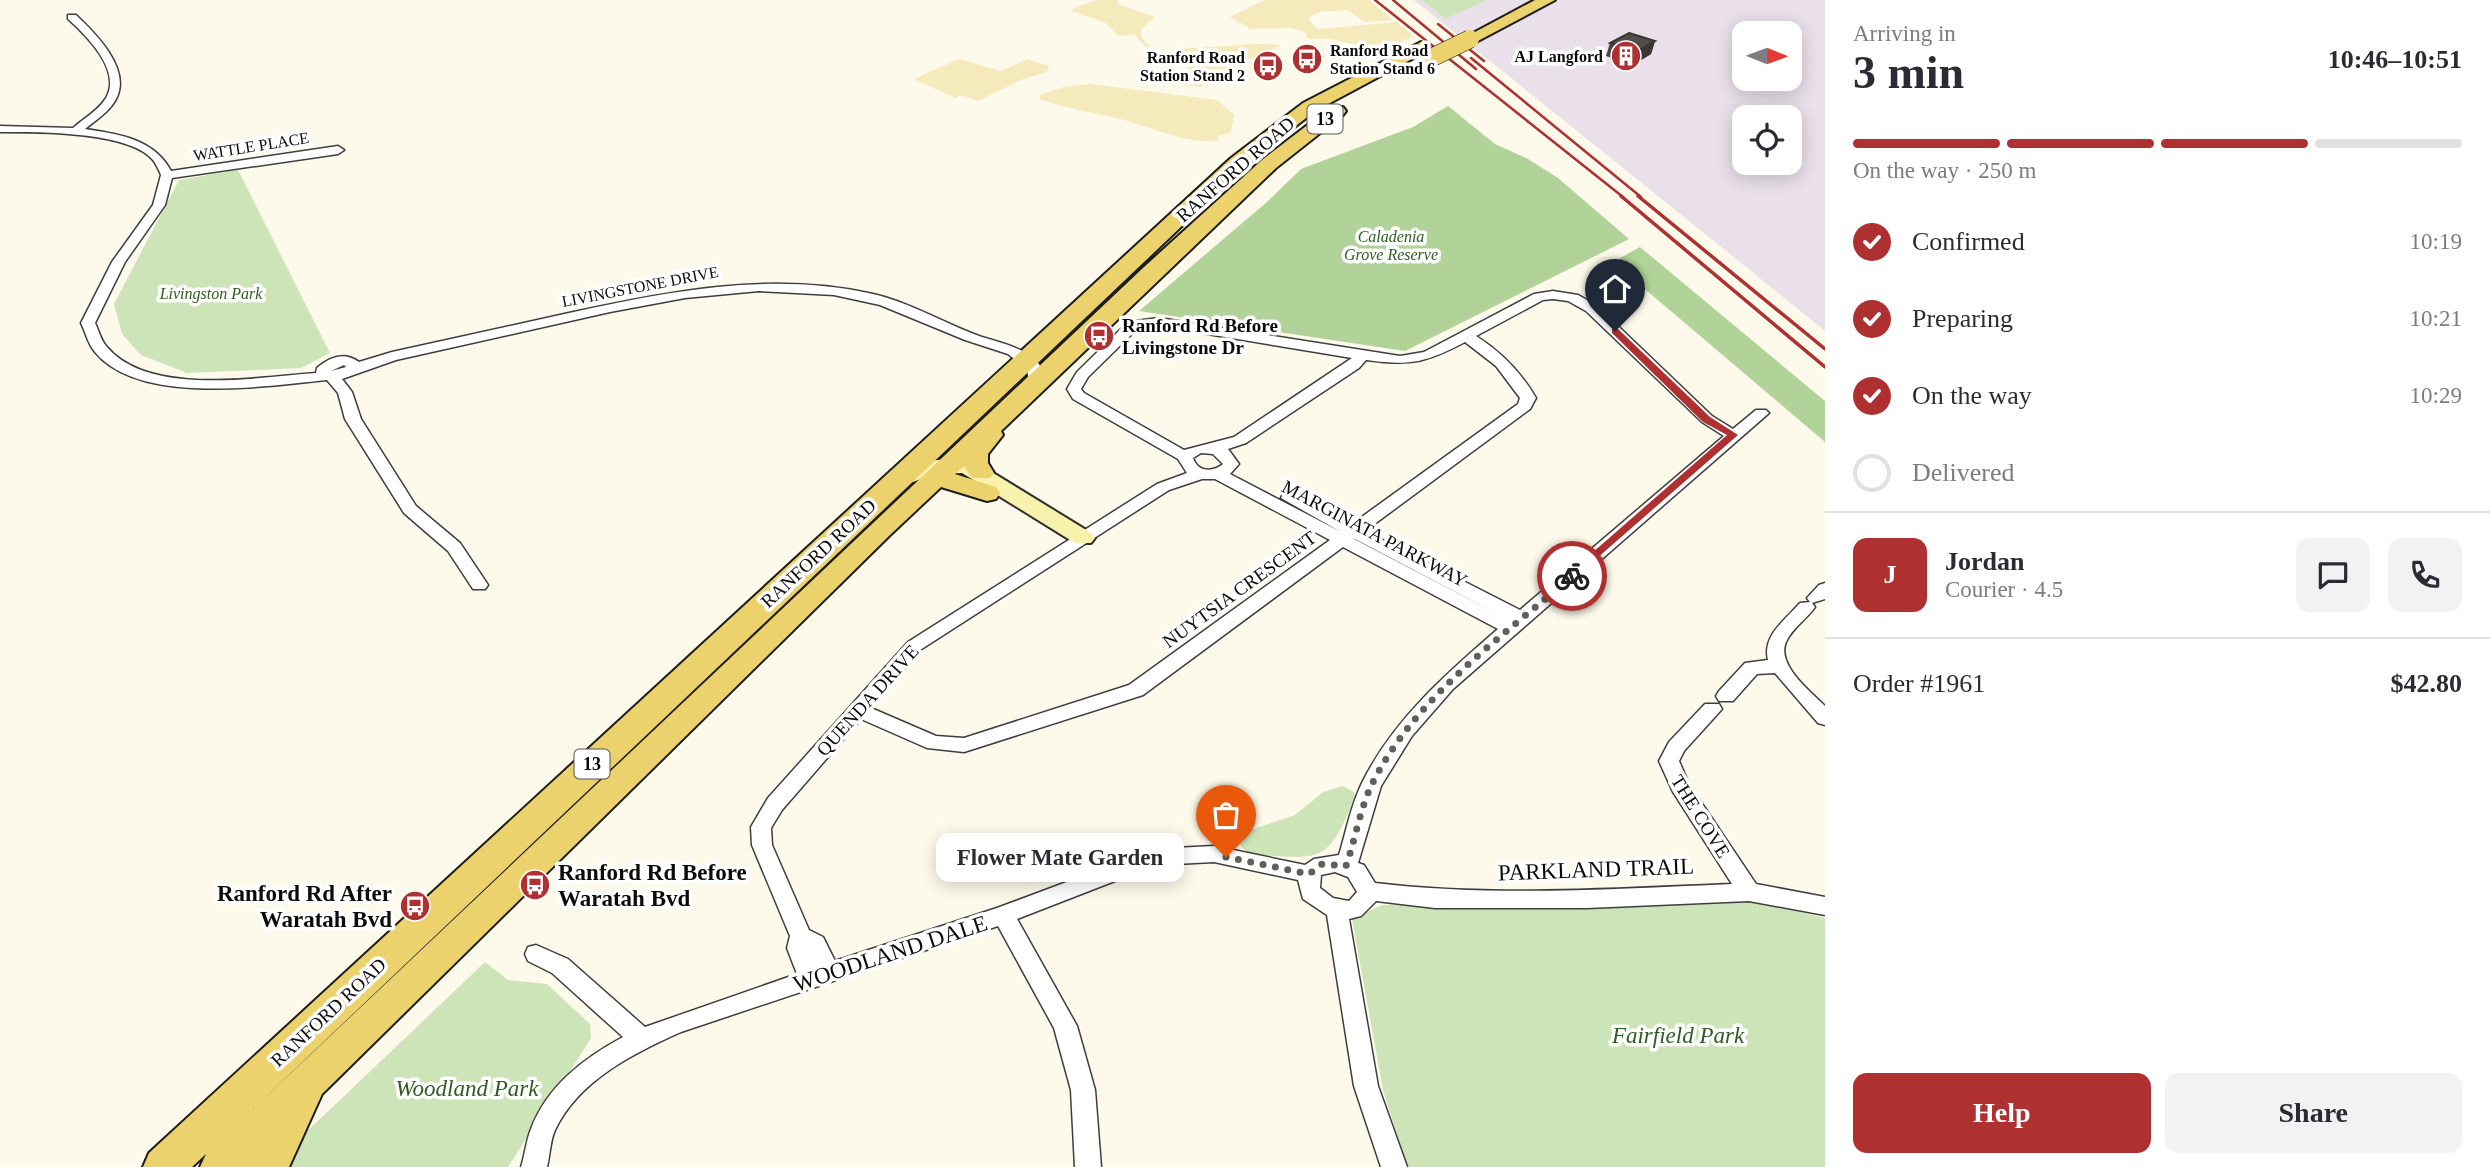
<!DOCTYPE html>
<meta charset="utf-8">
<style>
:root{--surface:#fff;--page:#f2f2f3;--text:#2b2b33;--muted:#7c7c81;--line:#e1e1e2;--accent:#ae3031}
body{margin:0;font-family:"Times New Roman",serif;background:var(--page);color:var(--text);height:100vh;display:flex;flex-direction:column;font-size:26px;white-space:nowrap}
*{box-sizing:border-box;margin:0}
p{font-size:23px;color:var(--muted)}
.icon{flex:none;width:38px;height:38px;fill:none;stroke:currentColor;stroke-width:2;stroke-linecap:round;stroke-linejoin:round}
.map{position:relative;flex:1;overflow:hidden}
.drawer{display:flex;flex-direction:column;background:var(--surface);width:665px}
.drawer>*{flex:none}
.needle{width:46px;rotate:91deg}
.controls{position:absolute;left:1732px;top:21px;display:grid;gap:14px}
.controls a{display:grid;place-items:center;width:70px;height:70px;border-radius:14px;background:var(--surface);box-shadow:0 4px 18px #0003;font-size:35px}
.pin{position:absolute;display:grid;place-items:center;width:60px;height:60px;color:#fff;margin:-72px -30px;border-radius:50% 50% 50% 0;rotate:-45deg;box-shadow:0 0 7px #0007}
.pin .icon{rotate:45deg}
.courier{position:absolute;display:grid;place-items:center;width:70px;height:70px;margin:-35px;border:5px solid #ae3031;border-radius:50%;background:#fff;color:#222;box-shadow:0 2px 9px #0007}
.bubble{position:absolute;height:49px;border-radius:14px;background:var(--surface);box-shadow:0 4px 18px #0003;font-size:23px;font-weight:700;line-height:49px;text-align:center}
.overview em{font-style:normal;font-weight:700}
.overview div{display:flex;flex-direction:column-reverse}
.overview{display:flex;align-items:center;justify-content:space-between;height:119px;padding:0 28px}
h1{font-size:46px;font-weight:700;line-height:52px}
.bar{display:grid;grid-template-columns:repeat(4,1fr);gap:10px 7px;align-content:center;height:84px;padding:0 28px}
.bar i{height:9px;border-radius:5px;background:var(--line)}
.bar .selected{background:var(--accent)}
.bar p{grid-column:span 4}
.line{display:flex;align-items:center;gap:18px;padding:0 28px;border-top:2px solid var(--line)}
.line div{flex:1}
.round{display:grid;place-items:center;flex:none;width:74px;height:74px;border-radius:14px;background:var(--page)}
ol{padding:0 28px;list-style:none}
li{display:flex;align-items:center;gap:21px;height:77px}
li p{margin-inline-start:auto}
li .icon{padding:7px;border-radius:50%;background:var(--accent);color:#fff;stroke-width:4}
li:last-child{color:var(--muted)}
li i{width:38px;height:38px;border:4px solid var(--line);border-radius:50%}
.cta{display:flex;gap:14px;margin-top:auto;padding:14px 28px}
.cta a{flex:1;height:80px;border-radius:14px;background:var(--accent);color:#fff;font-size:28px;font-weight:700;line-height:80px;text-align:center}
.cta a+a{background:var(--page);color:var(--text)}
main{display:flex;flex:1;min-height:0}
.map>svg:first-child{display:block}
.industrial{fill:#e9e0e9;fill-rule:evenodd}
.green{fill:#cde4b8}
.forest{fill:#b1d399}
.sand{fill:#f5eabc}
.lines{fill:none;stroke-linecap:round;stroke-linejoin:round}
.street-casing{stroke:#3e3e3e;stroke-width:3}
.secondary-casing{stroke:#2d2d2d;stroke-width:4}
.primary-casing{stroke:#1c1c1c;stroke-width:4}
.street{fill:#fff;fill-rule:evenodd}
.secondary{fill:#f8f2ac;fill-rule:evenodd}
.primary{fill:#ecd26c;fill-rule:evenodd}
.rail-far1{stroke:#ae3031;stroke-width:2.5}
.rail{stroke:#ae3031;stroke-width:3.5}
.primary-bridge-casing{stroke:#1c1c1c;stroke-width:19;stroke-linecap:butt}
.primary-bridge{stroke:#ecd26c;stroke-width:18}
.wall{fill:#47423f}
.shaded-wall{fill:#3a3633}
.building{fill:#534d49;stroke:#3a3633;stroke-width:2}
.route{fill:#ae3031}
.done{stroke:#605f59;stroke-width:7;stroke-dasharray:0 12.6}
.labels{text-anchor:middle;stroke-width:7;stroke-linejoin:round;paint-order:stroke}
.far-poi-label{font-size:16px;font-weight:bold;fill:#0b0b0b;stroke:#fff;text-anchor:end}
.far-street-label{font-size:16px;fill:#0b0b0b;stroke:#fff}
.far-park-label{font-size:16px;font-style:italic;fill:#2c5c22;stroke:#fff}
.shield{fill:#fff;stroke:#545454;stroke-width:2}
.shield-label{font-size:18px;font-weight:bold;fill:#0b0b0b}
.street-label{font-size:19px;fill:#0b0b0b;stroke:#fff}
.poi-label{font-size:19px;font-weight:bold;fill:#0b0b0b;stroke:#fff;text-anchor:start}
.near-street-label{font-size:23px;fill:#0b0b0b;stroke:#fff}
.near-poi-label{font-size:23px;font-weight:bold;fill:#0b0b0b;stroke:#fff;text-anchor:start}
.near-park-label{font-size:23px;font-style:italic;fill:#2c5c22;stroke:#fff}
</style>
<main>
<div class="map">
<svg width="1825" height="1167" viewBox="0 0 1825 1167">
<rect width="100%" height="100%" fill="#fdfaeb"/>
<path class="industrial" d="M 1414,0 L 1825,0 L 1825,331 L 1684,217 ZM 1745,33 L 1790,33 L 1790,79 L 1745,79 ZM 1745,117 L 1790,117 L 1790,163 L 1745,163 Z"/>
<path class="green" d="M 1422,0 L 1487,0 L 1445,19 Z
M 238,170 L 330,353 L 301,368 L 187,373 L 141,355 L 122,334 L 114,304 L 179,180 Z
M 1342,786 L 1354,792 L 1355,798 C 1326,865 1323,858 1255,855 L 1247,853 L 1239,843 L 1242,833 L 1295,815 L 1323,792 Z
M 1751,900 L 1825,918 L 1825,1167 L 1407,1167 L 1383,1090 L 1352,919 L 1382,905 Z
M 485,962 L 508,980 L 547,984 L 590,1024 L 591,1038 L 508,1167 L 277,1167 L 279,1158 Z"/>
<path class="forest" d="M 1448,106 L 1495,144 L 1528,159 L 1558,178 L 1629,239 L 1405,351 L 1139,311 L 1267,202 L 1301,169 L 1413,127 Z
M 1640,247 L 1825,401 L 1825,442 L 1613,262 Z"/>
<path class="sand" d="M 1096,0 L 1118,0 L 1118,4 L 1155,17 L 1141,29 L 1142,38 L 1150,47 L 1146,47 L 1134,34 L 1118,36 L 1106,23 L 1070,10 Z
M 1264,0 L 1369,0 L 1393,20 L 1365,22 L 1347,10 L 1319,12 L 1310,17 L 1310,21 L 1318,29 L 1397,22 L 1414,36 C 1373,56 1370,46 1329,39 C 1322,38 1314,40 1307,38 L 1305,32 L 1291,28 L 1251,29 L 1230,17 Z
M 1258,44 L 1282,45 L 1210,76 L 1201,87 L 1184,85 L 1189,70 L 1175,53 L 1176,49 Z
M 959,59 L 1001,71 L 1027,59 L 1049,66 L 1047,72 L 1023,79 L 978,101 L 961,95 L 955,98 L 914,79 Z
M 1090,84 L 1217,100 L 1234,115 L 1231,132 L 1218,136 L 1218,141 C 1186,144 1154,128 1124,120 C 1095,112 1068,110 1040,99 L 1039,95 L 1064,87 Z"/>
<g class="lines">
<g class="street-casing">
<path id="street" d="M 68,15 L 76,15 C 95,33 132,69 116,99 C 110,111 96,120 85,129 C 119,134 154,139 171,171 L 338,146 L 344,150 L 338,154 L 172,178 L 165,205 L 125,262 L 95,323 C 99,331 101,341 107,347 C 149,397 258,377 316,373 L 317,368 C 330,357 344,351 359,362 L 392,352 C 451,339 510,326 569,313 C 669,291 771,271 873,294 C 912,303 945,324 982,337 C 1004,344 1056,354 1040,389 L 1030,389 L 1027,369 L 1008,354 L 965,340 L 880,305 L 834,295 L 759,291 L 685,298 L 610,312 L 396,360 L 342,379 L 352,392 L 361,419 L 416,506 L 460,543 L 488,585 L 485,589 L 473,589 L 448,551 L 404,513 L 345,419 L 338,393 L 327,380 C 266,386 139,406 95,352 C 88,344 86,333 81,323 L 112,262 L 153,205 L 161,175 C 159,170 156,164 153,160 C 129,131 36,132 0,132 L 0,126 L 73,128 C 83,119 98,111 106,98 C 122,71 87,36 68,19 ZM 344,365 L 346,367 L 331,371 Z
M 1553,291 L 1578,295 L 1596,305 L 1712,416 L 1733,429 L 1756,410 L 1766,410 L 1769,413 L 1453,689 L 1412,736 L 1381,786 L 1358,863 L 1364,865 L 1375,883 C 1493,897 1613,889 1732,884 L 1673,792 L 1659,761 L 1669,742 L 1705,704 L 1719,704 L 1722,709 L 1684,751 L 1679,761 L 1689,784 L 1756,884 L 1825,897 L 1825,915 L 1749,901 L 1587,908 L 1435,908 L 1376,901 L 1361,916 L 1349,919 L 1378,1086 L 1407,1167 L 1381,1167 L 1354,1086 L 1327,915 L 1303,899 L 1298,880 L 1214,862 L 1156,865 L 1017,919 L 1077,1026 L 1095,1090 L 1101,1167 L 1075,1167 L 1071,1090 L 1054,1028 L 998,926 L 681,1032 C 634,1053 579,1080 555,1130 C 550,1141 550,1155 547,1167 L 521,1167 C 525,1155 526,1141 531,1129 C 547,1086 584,1058 623,1037 L 552,973 L 528,961 L 525,954 L 528,947 L 536,945 L 568,959 L 645,1027 L 797,974 L 787,948 L 790,936 L 752,845 L 751,827 L 768,798 L 908,642 L 1157,484 L 1187,473 L 1178,459 L 1073,399 L 1067,389 L 1077,372 L 1128,322 L 1159,318 L 1400,356 L 1424,352 L 1534,294 ZM 1553,299 L 1568,301 L 1586,311 L 1702,422 L 1724,436 L 1520,610 L 1365,531 L 1530,409 L 1536,398 C 1521,372 1501,352 1476,336 L 1543,300 ZM 1159,326 L 1352,358 L 1234,437 L 1184,450 L 1084,393 L 1081,389 L 1088,377 L 1137,329 ZM 1465,342 L 1496,366 L 1520,398 L 1518,404 L 1352,524 L 1295,494 L 1283,494 L 1281,498 L 1341,532 L 1230,474 L 1239,464 L 1228,449 L 1246,443 L 1359,368 L 1366,360 C 1411,366 1425,363 1465,342 ZM 1201,453 L 1213,454 L 1223,464 C 1213,472 1198,473 1193,458 ZM 1202,479 L 1215,479 L 1330,540 L 1129,685 L 964,738 L 936,736 L 871,708 L 920,650 L 1169,490 ZM 1354,539 L 1355,539 L 1509,620 ZM 1343,547 L 1498,629 C 1446,674 1393,720 1362,783 C 1351,805 1346,832 1339,855 L 1314,859 L 1305,865 L 1214,846 L 1155,849 L 997,908 L 835,961 L 823,937 L 809,930 L 772,845 L 771,828 L 782,810 L 861,719 L 927,748 L 964,752 L 1143,695 ZM 1335,872 L 1348,877 L 1357,892 L 1349,901 L 1333,898 L 1320,888 L 1321,875 Z
M 1825,583 L 1825,599 L 1812,603 L 1815,607 C 1807,619 1792,628 1786,642 C 1776,665 1811,692 1825,706 L 1825,725 L 1818,723 L 1775,673 L 1757,674 L 1733,701 L 1719,701 L 1716,696 L 1719,691 L 1745,663 L 1768,660 C 1762,636 1785,620 1800,603 L 1810,602 L 1807,598 L 1819,585 Z"/>
</g>
<g class="secondary-casing">
<path id="secondary" d="M 950,459 L 977,463 L 1091,533 L 1095,538 L 1091,543 L 1075,543 L 962,473 L 934,474 L 897,488 L 886,481 C 897,464 931,460 950,459 Z"/>
</g>
<g class="primary-casing">
<path id="primary" d="M 1535,0 L 1555,0 L 1476,42 L 1464,42 L 1462,39 Z
M 1421,42 L 1429,47 L 1427,51 L 1315,111 L 1245,166 L 253,1109 L 1143,268 L 1262,160 L 1331,107 L 1343,107 L 1346,111 L 1343,115 L 1276,168 L 1001,431 L 1003,435 L 988,454 L 988,463 L 994,473 L 990,478 L 972,478 L 964,466 L 955,474 L 996,487 L 1000,493 L 996,499 L 987,501 L 941,487 L 890,535 L 322,1094 L 289,1167 L 200,1167 L 206,1154 L 192,1167 L 143,1167 L 149,1153 L 1231,158 L 1303,103 Z"/>
</g>
<use href="#street" class="street"/>
<use href="#secondary" class="secondary"/>
<use href="#primary" class="primary"/>
<path class="rail-far1" d="M 1375,0 L 1623,197
M 1393,0 L 1476,69
M 1438,24 L 1484,61
M 1471,58 L 1641,197"/>
<path class="rail" d="M 1621,196 L 1825,367
M 1638,196 L 1825,349"/>
<g class="primary-bridge-casing">
<path id="primary-bridge" d="M 1433,57 L 1470,39"/>
</g>
<use href="#primary-bridge" class="primary-bridge"/>
</g>
<path class="wall" d="M 1655,41 L 1651,54 L 1633,65 L 1606,56 L 1610,43 Z"/>
<path class="shaded-wall" d="M 1655,41 L 1651,54 L 1633,65 L 1637,51 Z"/>
<path class="building" d="M 1629,33 L 1655,41 L 1637,51 L 1610,43 Z"/>
<path class="route" d="M 1612,329 L 1618,329 L 1710,417 L 1738,435 L 1572,580 L 1567,576 L 1568,574 L 1727,435 L 1703,422 L 1612,333 Z"/>
<g class="lines">
<path class="done" d="M 1226,857 L 1309,874 L 1322,864 L 1346,866 C 1355,840 1360,809 1372,784 C 1416,696 1500,639 1572,576"/>
</g>
<defs>
<g id="building-disc" transform="scale(1.575)"><circle r="9.5" fill="#ae3031" stroke="#fff"/><path d="M-4-6H4V6H1V3H-1V6H-4ZM-2.5-4.3h1.7v1.8h-1.7ZM.8-4.3h1.7v1.8H.8ZM-2.5-1h1.7V.8h-1.7ZM.8-1h1.7V.8H.8Z" fill="#fff"/></g>
<g id="bus-disc" transform="scale(1.575)"><circle r="9.5" fill="#ae3031" stroke="#fff"/><path d="M-5-6H5V4H4V6H2V4H-2V6H-4V4H-5ZM-3.5-4V0h7V-4ZM-3.5 1.2v1.5H-2V1.2ZM2 1.2v1.5H3.5V1.2Z" fill="#fff"/></g>
</defs>
<g fill-rule="evenodd">
<use href="#building-disc" x="1626" y="56"/>
<use href="#bus-disc" x="1307" y="59"/>
<use href="#bus-disc" x="1268" y="66"/>
<use href="#bus-disc" x="1099" y="336"/>
<use href="#bus-disc" x="535" y="885"/>
<use href="#bus-disc" x="415" y="906"/>
</g>
<g class="labels">
<g class="far-poi-label">
<text x="1330" y="56" text-anchor="start">Ranford Road<tspan x="1330" dy="18">Station Stand 6</tspan></text>
<text x="1603" y="62">AJ Langford</text>
<text x="1245" y="63">Ranford Road<tspan x="1245" dy="18">Station Stand 2</tspan></text>
</g>
<g class="far-street-label">
<text transform="translate(251 146) rotate(-9)" y="6">WATTLE PLACE</text>
<text transform="translate(640 286) rotate(-11)" y="6">LIVINGSTONE DRIVE</text>
</g>
<g class="far-park-label">
<text x="1391" y="242">Caladenia<tspan x="1391" dy="18">Grove Reserve</tspan></text>
<text x="211" y="299">Livingston Park</text>
</g>
<g class="shield">
<rect x="1307.5" y="104.5" width="35" height="29" rx="5"/>
<rect x="574.5" y="749.5" width="35" height="29" rx="5"/>
</g>
<g class="shield-label">
<text x="1325" y="125">13</text>
<text x="592" y="770">13</text>
</g>
<g class="street-label">
<text transform="translate(1235 169) rotate(-41)" y="7">RANFORD ROAD</text>
<text transform="translate(1375 533) rotate(28)" y="7">MARGINATA PARKWAY</text>
<text transform="translate(818 553) rotate(-43)" y="7">RANFORD ROAD</text>
<text transform="translate(1239 589) rotate(-36)" y="7">NUYTSIA CRESCENT</text>
<text transform="translate(867 700) rotate(-48)" y="7">QUENDA DRIVE</text>
<text transform="translate(1701 816) rotate(58)" y="7">THE COVE</text>
<text transform="translate(328 1012) rotate(-43)" y="7">RANFORD ROAD</text>
</g>
<g class="poi-label">
<text x="1122" y="332">Ranford Rd Before<tspan x="1122" dy="22">Livingstone Dr</tspan></text>
</g>
<g class="near-street-label">
<text transform="translate(1596 869) rotate(-2)" y="8">PARKLAND TRAIL</text>
<text transform="translate(890 953) rotate(-18)" y="8">WOODLAND DALE</text>
</g>
<g class="near-poi-label">
<text x="558" y="880">Ranford Rd Before<tspan x="558" dy="26">Waratah Bvd</tspan></text>
<text x="392" y="901" text-anchor="end">Ranford Rd After<tspan x="392" dy="26">Waratah Bvd</tspan></text>
</g>
<g class="near-park-label">
<text x="1678" y="1043">Fairfield Park</text>
<text x="467" y="1096">Woodland Park</text>
</g>
</g>
</svg>
<div class="controls">
<a><svg class="needle" viewBox="-14 -14 28 28"><path d="M0-13l5 13h-10z" fill="#e53935"/><path d="M0 13l5-13h-10z" fill="#7c7c81"/></svg></a>
<a><svg class="icon" aria-label="locate" viewBox="0 0 24 24"><circle cx="12" cy="12" r="6"/><path d="M12 2v4M12 18v4M2 12h4M18 12h4"/></svg></a>
</div>
<div class="pin" style="left:1226px;top:857px;background:#ea580c"><svg class="icon" aria-label="bag" viewBox="0 0 24 24"><path d="M5 8h14l-1 12H6zM9 8a3 3 0 0 1 6 0"/></svg></div>
<div class="pin" style="left:1615px;top:331px;background:#1f2937"><svg class="icon" aria-label="home" viewBox="0 0 24 24"><path d="M3 11l9-7 9 7M6 9v11h12V9"/></svg></div>
<div class="courier" style="left:1572px;top:576px"><svg class="icon" aria-label="bike" viewBox="0 0 24 24"><circle cx="6" cy="16" r="4"/><circle cx="18" cy="16" r="4"/><path d="M6 16l4-8h5l3 8M10 8l3 8H6M13 5h3"/></svg></div>
<div class="bubble" style="left:936px;top:833px;width:248px">Flower Mate Garden</div>
</div>
<section class="drawer">
<div class="overview"><div><h1>3 min</h1><p>Arriving in</p></div><em>10:46–10:51</em></div>
<div class="bar"><i class="selected"></i><i class="selected"></i><i class="selected"></i><i></i><p>On the way · 250 m</p></div>
<ol>
<li><svg class="icon" aria-label="check" viewBox="0 0 24 24"><path d="M5 12l5 5 9-10"/></svg>Confirmed<p>10:19</p></li>
<li><svg class="icon" aria-label="check" viewBox="0 0 24 24"><path d="M5 12l5 5 9-10"/></svg>Preparing<p>10:21</p></li>
<li><svg class="icon" aria-label="check" viewBox="0 0 24 24"><path d="M5 12l5 5 9-10"/></svg>On the way<p>10:29</p></li>
<li><i></i>Delivered</li>
</ol>
<div class="line" style="height:126px"><b class="round" style="background:var(--accent);color:#fff">J</b><div><b>Jordan</b><p>Courier · 4.5</p></div><a class="round"><svg class="icon" aria-label="chat" viewBox="0 0 24 24"><path d="M4 5h16v11H9l-5 4z"/></svg></a><a class="round"><svg class="icon" aria-label="phone" viewBox="0 0 24 24"><path d="M5 4h4l2 5-3 2q2 4 5 5l2-3 5 2v4C11 20 4 13 5 4z"/></svg></a></div>
<div class="line" style="height:91px"><div>Order #1961</div><b>$42.80</b></div>
<div class="cta"><a>Help</a><a>Share</a></div>
</section>
</main>
